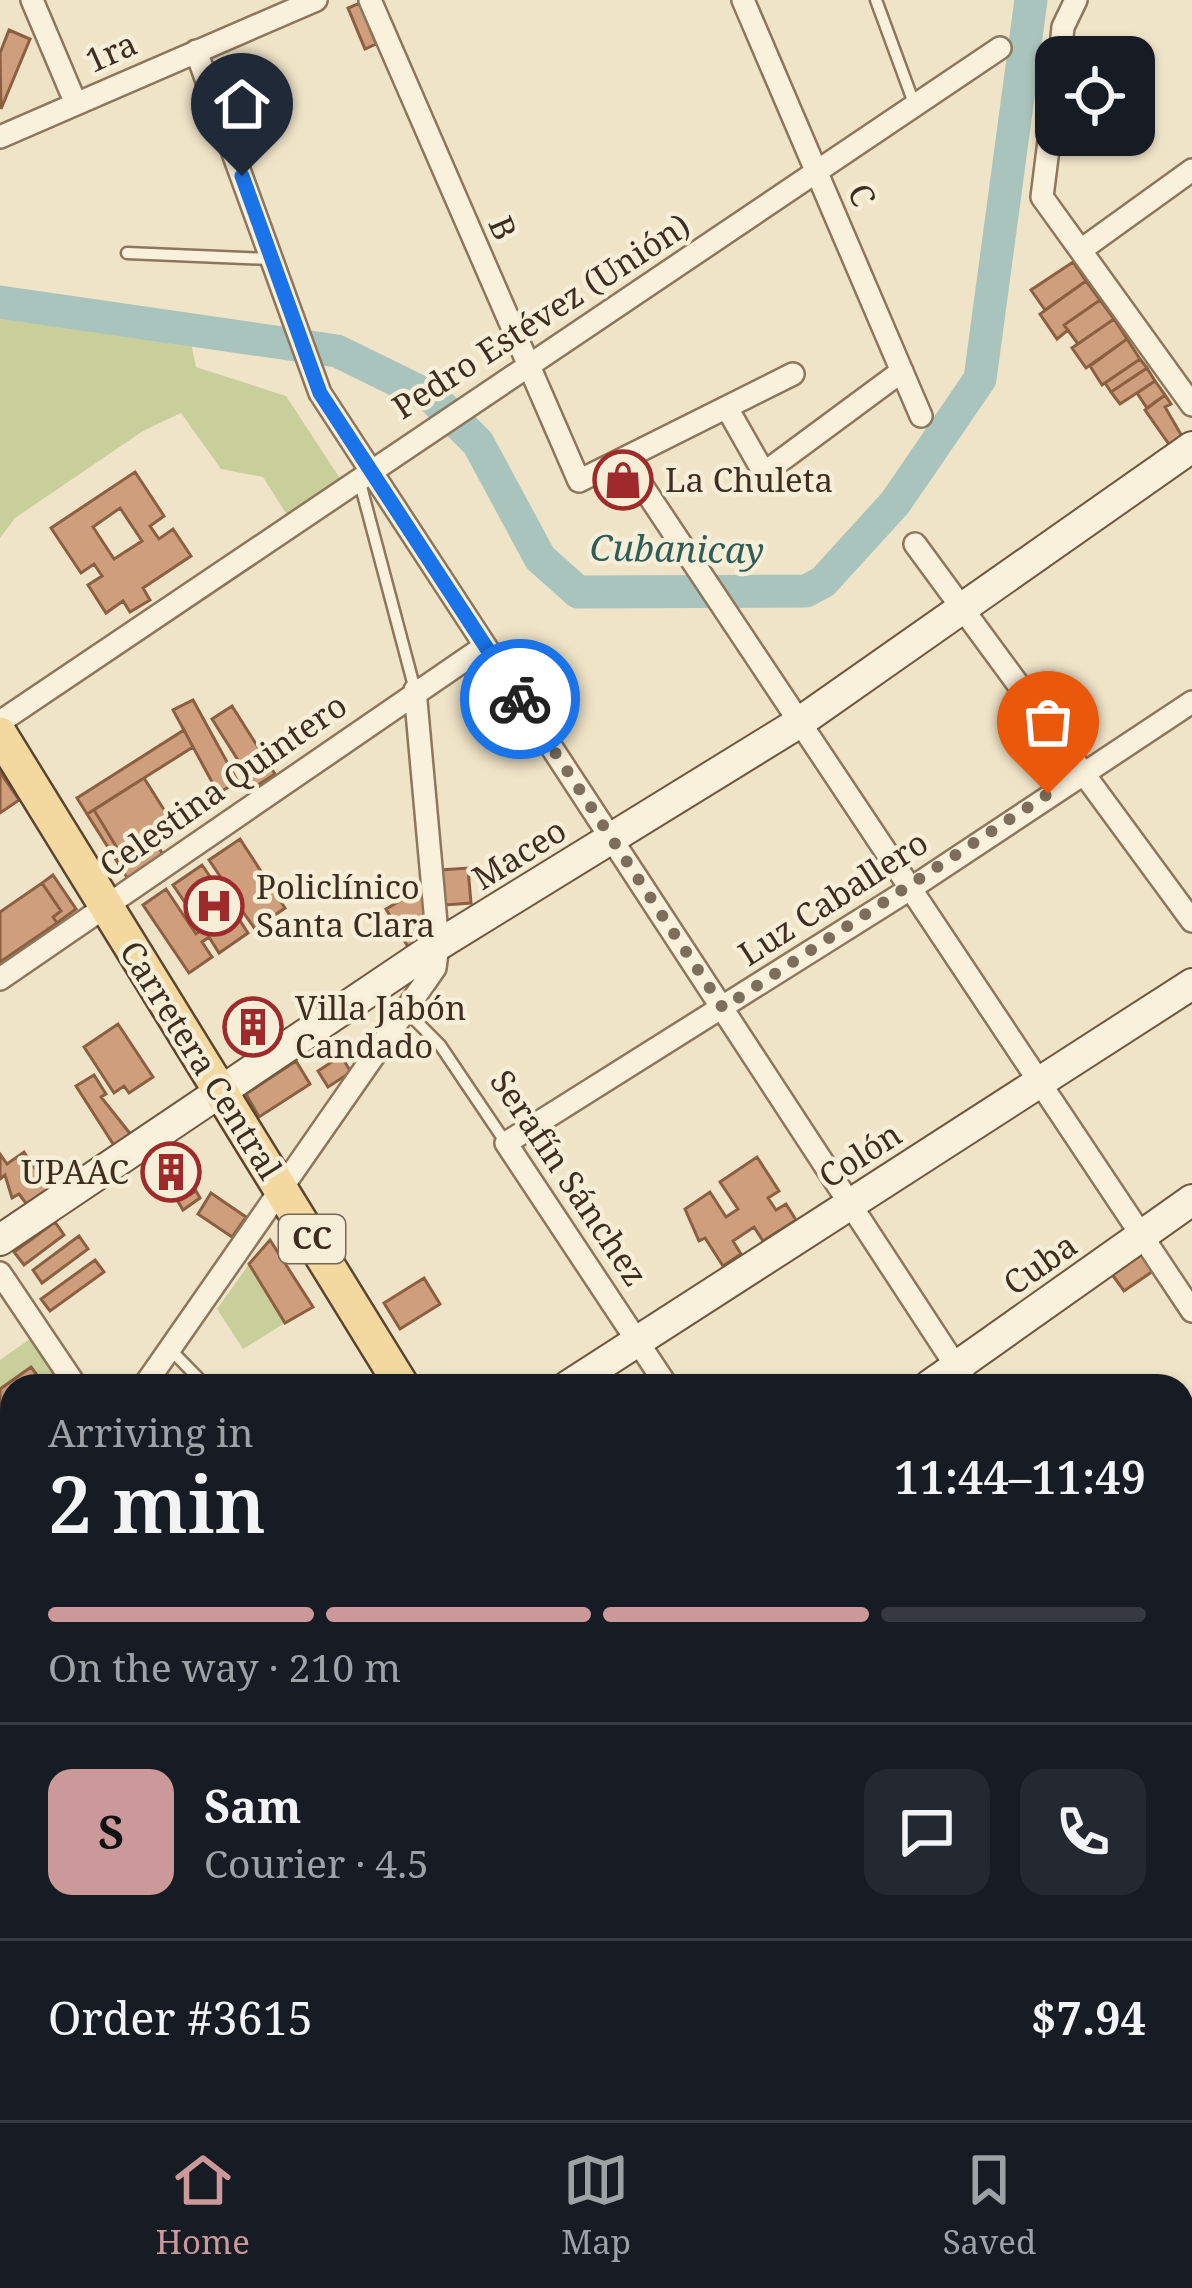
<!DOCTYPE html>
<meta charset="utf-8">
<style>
:root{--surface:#171b24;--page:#242831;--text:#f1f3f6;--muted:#9ea1a6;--line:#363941;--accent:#cc999b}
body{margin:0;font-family:"Noto Serif",serif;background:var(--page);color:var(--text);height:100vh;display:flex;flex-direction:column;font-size:45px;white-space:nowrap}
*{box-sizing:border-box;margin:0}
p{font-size:39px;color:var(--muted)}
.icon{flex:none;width:66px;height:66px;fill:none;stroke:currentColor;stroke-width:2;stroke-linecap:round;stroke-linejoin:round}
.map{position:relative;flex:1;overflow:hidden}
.sheet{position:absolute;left:0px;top:1374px;width:1194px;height:747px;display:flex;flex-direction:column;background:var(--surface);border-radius:36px 36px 0 0;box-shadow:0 3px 9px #0004}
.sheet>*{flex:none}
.buttons{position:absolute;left:1035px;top:36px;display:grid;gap:24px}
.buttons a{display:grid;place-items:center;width:120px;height:120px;border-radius:24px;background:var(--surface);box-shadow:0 3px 9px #0004;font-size:60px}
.pin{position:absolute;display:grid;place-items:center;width:102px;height:102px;color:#fff;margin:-123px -51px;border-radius:50% 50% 50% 0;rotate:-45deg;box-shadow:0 0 12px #0007}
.pin .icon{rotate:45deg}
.courier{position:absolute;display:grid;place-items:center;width:120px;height:120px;margin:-60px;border:9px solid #1a73e8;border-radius:50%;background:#fff;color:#222;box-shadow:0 3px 15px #0007}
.overview em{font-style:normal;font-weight:600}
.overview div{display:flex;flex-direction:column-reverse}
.overview{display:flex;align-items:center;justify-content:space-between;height:204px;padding:0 48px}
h1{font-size:78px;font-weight:600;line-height:90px}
.bar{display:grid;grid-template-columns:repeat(4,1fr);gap:18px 12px;align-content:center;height:144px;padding:0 48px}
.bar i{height:15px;border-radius:9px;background:var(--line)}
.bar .on{background:var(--accent)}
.bar p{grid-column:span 4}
.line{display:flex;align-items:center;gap:30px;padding:0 48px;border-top:3px solid var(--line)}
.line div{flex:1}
.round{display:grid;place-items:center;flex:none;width:126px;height:126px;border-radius:24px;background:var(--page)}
.menu{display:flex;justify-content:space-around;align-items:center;height:168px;border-top:3px solid var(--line);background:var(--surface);font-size:33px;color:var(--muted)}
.menu a{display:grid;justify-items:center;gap:6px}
.menu .on{color:var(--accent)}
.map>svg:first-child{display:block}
.green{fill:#c9cf9b}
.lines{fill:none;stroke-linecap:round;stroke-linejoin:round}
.river{stroke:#a9c4bc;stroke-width:33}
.building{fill:#cf9f7d;stroke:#8d5f41;stroke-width:3;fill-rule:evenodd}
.lane-casing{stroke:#8d765c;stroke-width:15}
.street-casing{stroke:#8d765c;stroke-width:26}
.secondary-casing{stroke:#6f573f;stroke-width:34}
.primary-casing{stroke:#5b4430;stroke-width:38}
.lane{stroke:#faf1dc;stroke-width:10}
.street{stroke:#faf1dc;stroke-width:21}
.secondary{stroke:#faf1dc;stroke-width:30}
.primary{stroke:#f3d9a0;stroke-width:33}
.done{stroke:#7c6e5b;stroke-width:12;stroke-dasharray:0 21.6}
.route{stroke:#1a73e8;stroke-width:15}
.labels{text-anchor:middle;stroke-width:9;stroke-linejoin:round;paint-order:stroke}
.shield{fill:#f7eed8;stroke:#756857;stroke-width:3}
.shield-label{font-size:30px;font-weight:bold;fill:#3d2e20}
.street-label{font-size:33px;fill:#3d2e20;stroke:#f7eed8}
.poi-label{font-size:33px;fill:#3d2e20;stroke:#f7eed8;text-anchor:start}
.water-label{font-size:36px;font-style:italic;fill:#2f5d5a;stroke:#f7eed8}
</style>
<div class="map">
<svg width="1192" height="2120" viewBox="0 0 1192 2120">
<rect width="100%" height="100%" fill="#f0e4c8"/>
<path class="green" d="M 0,309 L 190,338 L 196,367 L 286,396 L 341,480 L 287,515 L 263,477 L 221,469 L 181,413 L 143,431 L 15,518 L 0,538 Z
M 249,1264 L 285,1323 L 243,1349 L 217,1309 Z
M 34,1336 L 68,1386 L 12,1386 L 12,1513 L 0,1495 L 0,1360 Z
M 1182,1947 L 1192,1959 L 1192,2120 L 883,2120 L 875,2109 L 1182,2109 Z"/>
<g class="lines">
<path class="river" d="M 0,302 L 337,351 L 433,398 L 478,443 L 540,558 L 578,592 L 806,591 L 823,582 L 895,503 L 980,379 L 1031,0"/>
</g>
<path class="building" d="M 360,3 L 376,44 L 365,49 L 348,8 Z
M 9,30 L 30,39 L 1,109 L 0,53 Z
M 1073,262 L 1086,281 L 1045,310 L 1031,290 Z
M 1086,281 L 1100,300 L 1064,325 L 1068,330 L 1057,339 L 1040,314 Z
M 1100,300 L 1114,319 L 1078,344 L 1064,325 Z
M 1114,319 L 1127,339 L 1086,368 L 1072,348 Z
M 1127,339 L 1140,359 L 1102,385 L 1090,366 Z
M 1140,359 L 1147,368 L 1111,392 L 1105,383 Z
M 1147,368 L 1155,381 L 1120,404 L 1111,392 Z
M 1155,381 L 1165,395 L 1147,408 L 1137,393 Z
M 1165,395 L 1171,404 L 1165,407 L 1183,438 L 1171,447 L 1145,410 Z
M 135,472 L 164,516 L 150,526 L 159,539 L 173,529 L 191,556 L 143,588 L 150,600 L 130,612 L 123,601 L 106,613 L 88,585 L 102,576 L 94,564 L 81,573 L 51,528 ZM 120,508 L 142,541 L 114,559 L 93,527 Z
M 193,700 L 238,782 L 218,793 L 173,710 Z
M 232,706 L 275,774 L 255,787 L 212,719 Z
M 184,730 L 193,747 L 87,814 L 77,798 Z
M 1062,756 L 1070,769 L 1053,781 L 1044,768 Z
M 0,772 L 19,800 L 0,813 Z
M 144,778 L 173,824 L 122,856 L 94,810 Z
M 94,810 L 122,856 L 116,860 L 87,814 Z
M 152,837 L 164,856 L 128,879 L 116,860 Z
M 240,839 L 285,908 L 255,929 L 243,912 L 237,916 L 248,933 L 219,953 L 209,937 L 202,942 L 212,957 L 189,973 L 143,905 L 166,889 L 196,934 L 203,929 L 173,885 L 202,865 L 227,901 L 234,897 L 209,860 Z
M 468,868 L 471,903 L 445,905 L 441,870 Z
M 53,875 L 76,909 L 57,923 L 53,917 L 61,911 L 42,883 Z
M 42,883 L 61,911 L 53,917 L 57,923 L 0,962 L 0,912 Z
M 424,887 L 427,936 L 408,947 L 386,909 Z
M 266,1007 L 277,1025 L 240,1047 L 230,1029 Z
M 118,1024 L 153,1077 L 129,1093 L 124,1086 L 114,1093 L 84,1047 Z
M 341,1056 L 351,1072 L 328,1087 L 318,1071 Z
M 296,1061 L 310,1084 L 259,1117 L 246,1094 Z
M 94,1075 L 106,1094 L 101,1097 L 132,1136 L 115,1147 L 76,1086 Z
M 167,1146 L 193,1186 L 187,1190 L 190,1195 L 196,1191 L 200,1198 L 183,1210 L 176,1198 L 178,1189 L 172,1193 L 149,1157 Z
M 24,1152 L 50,1191 L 28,1206 L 19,1194 L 12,1198 L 5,1175 L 0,1179 L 0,1154 L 7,1164 Z
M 757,1157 L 779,1191 L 768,1198 L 776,1210 L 786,1204 L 796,1220 L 763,1241 L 754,1227 L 733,1241 L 741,1254 L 723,1266 L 705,1238 L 699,1241 L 685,1209 L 710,1192 L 726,1217 L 738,1209 L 720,1182 Z
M 211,1193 L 246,1217 L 232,1237 L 198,1214 Z
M 55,1222 L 64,1235 L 24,1265 L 14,1252 Z
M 79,1236 L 88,1249 L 42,1283 L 33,1270 Z
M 270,1240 L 313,1307 L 285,1323 L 249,1264 Z
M 1140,1252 L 1153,1271 L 1124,1291 L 1111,1273 Z
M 95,1260 L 104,1272 L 50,1311 L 41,1299 Z
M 424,1278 L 440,1304 L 400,1329 L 384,1303 Z
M 31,1367 L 43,1383 L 12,1386 L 12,1411 L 0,1413 L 0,1389 Z
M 1183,2085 L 1192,2085 L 1192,2120 L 1182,2120 Z
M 105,2109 L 178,2109 L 185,2120 L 113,2120 Z
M 623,2109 L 663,2110 L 697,2109 L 681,2120 L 631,2120 Z"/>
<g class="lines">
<g class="lane-casing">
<path id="lane" d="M 876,0 L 915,106
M 127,253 L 269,259
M 359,479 L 415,690
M 408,1013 L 440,1045 L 506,1143
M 169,1348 L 206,1386
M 1175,2109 L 1176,2120
M 946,2120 L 962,2109"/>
</g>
<g class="street-casing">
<path id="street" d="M 32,0 L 76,104
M 370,0 L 579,481 L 793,374
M 743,0 L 921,416
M 196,51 L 320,393 L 969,1386
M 1060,57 L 1063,27 L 1076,0
M 1056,85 L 1042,197 L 1192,405
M 0,137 L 316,0
M 1081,250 L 1192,170
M 727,408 L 764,473 L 902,371
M 625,460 L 1192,1311
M 915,544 L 1192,921
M 0,722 L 1000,48
M 0,979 L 485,646
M 0,1273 L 76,1386
M 144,1386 L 435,968 L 438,945 L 415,690
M 667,1386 L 506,1143 L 913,887 L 1192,702
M 0,1759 L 12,1776
M 1182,1923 L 1192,1916
M 0,2067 L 12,2084
M 29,2109 L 36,2120
M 241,2109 L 249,2120
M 559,2109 L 566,2120
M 271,2120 L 286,2109
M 711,2120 L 729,2109"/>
</g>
<g class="secondary-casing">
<path id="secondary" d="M 0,1240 L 438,945 L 800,722 L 1192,447
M 568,1386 L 1192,984
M 929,1386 L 1192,1200
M 1182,1522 L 1192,1515
M 1182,1708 L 1192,1723
M 0,1753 L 12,1745
M 0,2040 L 12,2031"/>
</g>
<g class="primary-casing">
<path id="primary" d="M 0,734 L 402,1386
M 861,2109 L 868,2120"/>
</g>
<use href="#lane" class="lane"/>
<use href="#street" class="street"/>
<use href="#secondary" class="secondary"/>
<use href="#primary" class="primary"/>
</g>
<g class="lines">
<path class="done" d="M 520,699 L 723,1008 L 1048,794"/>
<path class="route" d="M 242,176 L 320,393 L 520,699"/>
</g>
<defs>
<g id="shop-ring" transform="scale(3)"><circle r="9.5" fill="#f7eed8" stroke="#9e2a2b" stroke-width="1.5"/><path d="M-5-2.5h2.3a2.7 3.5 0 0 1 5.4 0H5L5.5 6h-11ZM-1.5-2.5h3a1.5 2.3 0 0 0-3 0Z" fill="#9e2a2b"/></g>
<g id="hospital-ring" transform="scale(3)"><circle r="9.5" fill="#f7eed8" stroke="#9e2a2b" stroke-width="1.5"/><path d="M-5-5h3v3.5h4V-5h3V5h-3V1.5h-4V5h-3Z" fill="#9e2a2b"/></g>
<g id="building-ring" transform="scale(3)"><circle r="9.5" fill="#f7eed8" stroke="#9e2a2b" stroke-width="1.5"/><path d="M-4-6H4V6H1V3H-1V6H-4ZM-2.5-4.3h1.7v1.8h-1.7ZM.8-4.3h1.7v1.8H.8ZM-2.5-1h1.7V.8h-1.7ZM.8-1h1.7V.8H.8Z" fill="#9e2a2b"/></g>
</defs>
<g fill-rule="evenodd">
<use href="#shop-ring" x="623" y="480"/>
<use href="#hospital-ring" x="214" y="906"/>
<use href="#building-ring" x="253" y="1027"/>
<use href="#building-ring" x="171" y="1172"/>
</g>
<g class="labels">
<rect class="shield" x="279" y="1215" width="66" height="48" rx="9"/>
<g class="shield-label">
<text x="312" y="1249">CC</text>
</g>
<g class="street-label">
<text transform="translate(111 52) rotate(-24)" y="12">1ra</text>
<text transform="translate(862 195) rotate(67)" y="12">C</text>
<text transform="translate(503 228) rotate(67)" y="12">B</text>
<text transform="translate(541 316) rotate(-33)" y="12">Pedro Estévez (Unión)</text>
<text transform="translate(223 785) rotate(-35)" y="12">Celestina Quintero</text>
<text transform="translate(519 854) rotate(-32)" y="12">Maceo</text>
<text transform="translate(833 898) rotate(-33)" y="12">Luz Caballero</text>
<text transform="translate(201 1060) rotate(58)" y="12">Carretera Central</text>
<text transform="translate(860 1155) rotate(-33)" y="12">Colón</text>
<text transform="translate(569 1178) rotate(56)" y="12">Serafín Sánchez</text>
<text transform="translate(1040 1264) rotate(-35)" y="12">Cuba</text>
</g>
<g class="poi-label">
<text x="665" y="492">La Chuleta</text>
<text x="256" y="899">Policlínico<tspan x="256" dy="38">Santa Clara</tspan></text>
<text x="295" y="1020">Villa Jabón<tspan x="295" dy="38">Candado</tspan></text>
<text x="129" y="1184" text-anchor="end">UPAAC</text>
</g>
<g class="water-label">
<text transform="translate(677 549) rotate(1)" y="13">Cubanicay</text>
</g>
</g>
</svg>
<div class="buttons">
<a><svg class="icon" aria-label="locate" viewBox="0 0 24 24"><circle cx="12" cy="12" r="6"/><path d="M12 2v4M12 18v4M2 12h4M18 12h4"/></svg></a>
</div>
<div class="pin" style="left:1048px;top:794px;background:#ea580c"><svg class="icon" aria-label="bag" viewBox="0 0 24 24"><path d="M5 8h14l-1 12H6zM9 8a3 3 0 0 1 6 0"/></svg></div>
<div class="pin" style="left:242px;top:176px;background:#1f2937"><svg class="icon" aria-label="home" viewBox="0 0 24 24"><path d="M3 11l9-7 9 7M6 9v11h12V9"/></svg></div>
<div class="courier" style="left:520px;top:699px"><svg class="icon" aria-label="bike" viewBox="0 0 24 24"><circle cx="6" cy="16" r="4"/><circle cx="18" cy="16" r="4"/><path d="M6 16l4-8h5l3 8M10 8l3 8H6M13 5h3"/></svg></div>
<section class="sheet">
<div class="overview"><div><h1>2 min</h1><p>Arriving in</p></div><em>11:44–11:49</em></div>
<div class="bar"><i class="on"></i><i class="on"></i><i class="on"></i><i></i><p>On the way · 210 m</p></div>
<div class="line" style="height:216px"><b class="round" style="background:var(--accent);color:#111">S</b><div><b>Sam</b><p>Courier · 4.5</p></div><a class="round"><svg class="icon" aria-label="chat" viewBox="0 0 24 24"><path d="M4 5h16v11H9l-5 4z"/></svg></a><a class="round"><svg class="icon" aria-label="phone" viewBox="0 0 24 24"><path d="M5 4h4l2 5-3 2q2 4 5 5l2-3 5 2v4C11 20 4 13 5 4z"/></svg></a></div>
<div class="line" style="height:156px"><div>Order #3615</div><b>$7.94</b></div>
</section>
</div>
<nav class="menu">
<a class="on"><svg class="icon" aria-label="home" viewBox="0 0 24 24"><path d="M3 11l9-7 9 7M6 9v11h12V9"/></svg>Home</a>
<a><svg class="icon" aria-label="map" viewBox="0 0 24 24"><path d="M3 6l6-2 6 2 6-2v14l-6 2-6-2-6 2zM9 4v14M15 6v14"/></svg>Map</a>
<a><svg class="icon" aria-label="saved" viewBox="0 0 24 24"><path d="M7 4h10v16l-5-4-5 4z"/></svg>Saved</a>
</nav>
